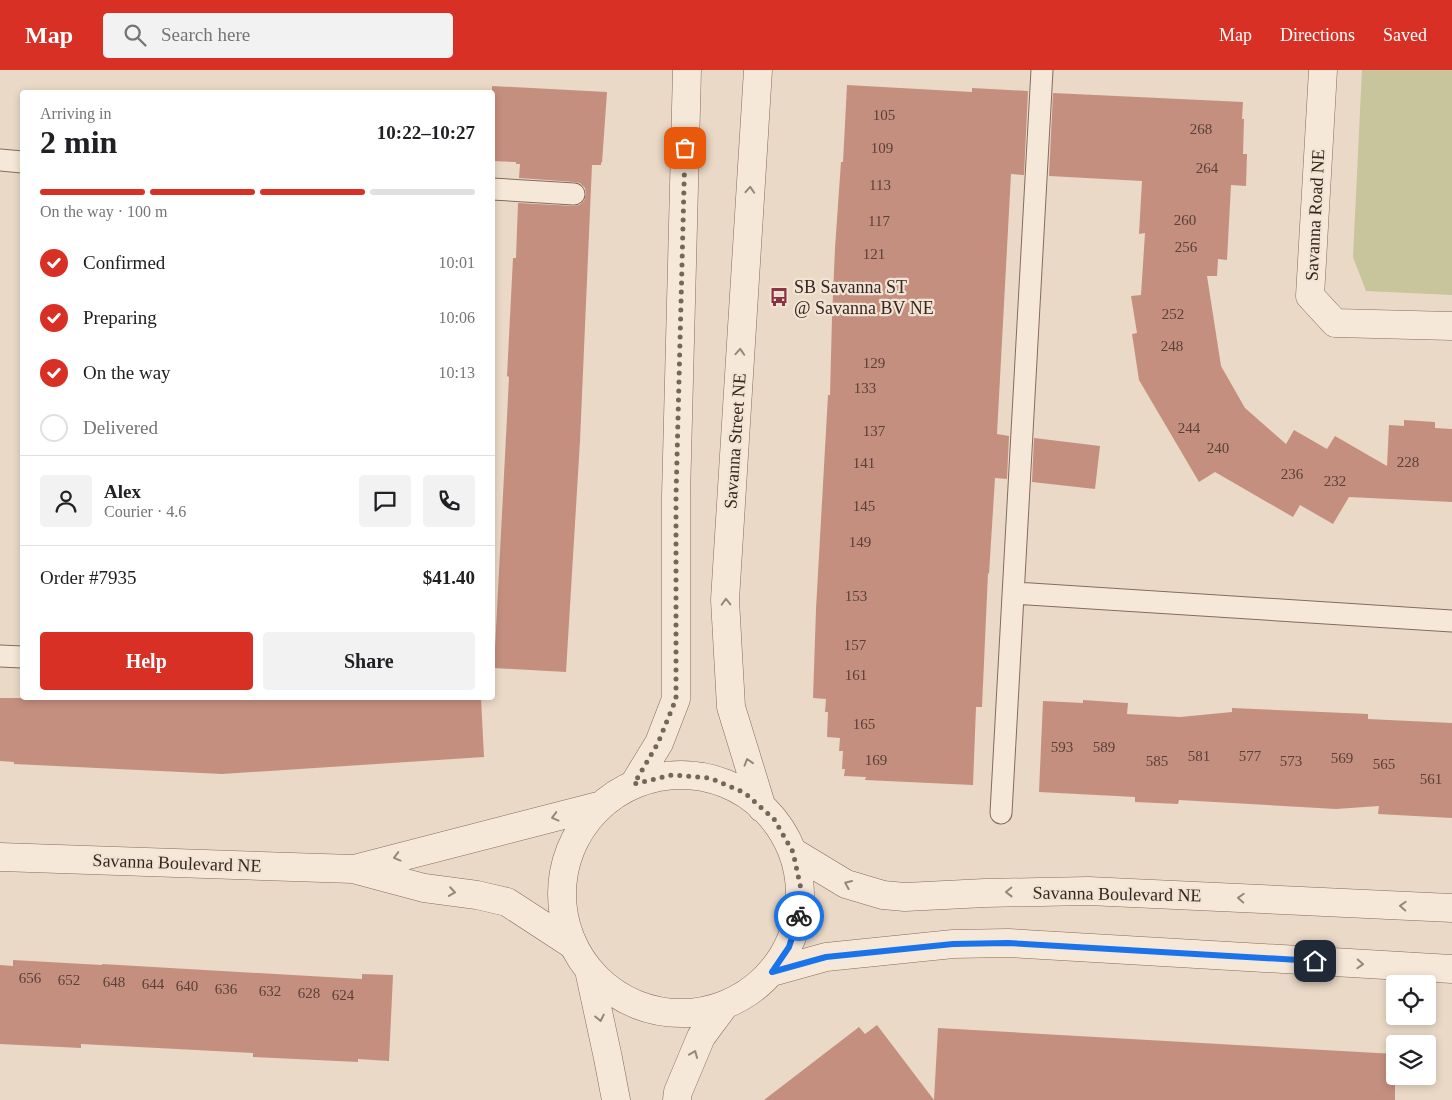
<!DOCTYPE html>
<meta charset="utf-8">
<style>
:root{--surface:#fff;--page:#f2f2f2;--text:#202124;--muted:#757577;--line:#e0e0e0;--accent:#d93025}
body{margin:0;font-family:"Times New Roman",serif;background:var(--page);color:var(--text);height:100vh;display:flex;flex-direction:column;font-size:19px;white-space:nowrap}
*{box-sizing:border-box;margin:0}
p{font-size:16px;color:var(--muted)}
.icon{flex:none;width:28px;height:28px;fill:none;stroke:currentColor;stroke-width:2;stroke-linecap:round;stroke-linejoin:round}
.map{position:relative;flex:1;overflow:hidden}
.panel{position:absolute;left:20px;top:20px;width:475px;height:610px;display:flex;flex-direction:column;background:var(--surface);border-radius:5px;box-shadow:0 2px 8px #0003}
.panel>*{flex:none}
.tools{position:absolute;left:1386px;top:905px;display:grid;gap:10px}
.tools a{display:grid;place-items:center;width:50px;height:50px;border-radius:5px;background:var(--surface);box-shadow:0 2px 8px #0003;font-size:25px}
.pin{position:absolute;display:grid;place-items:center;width:42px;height:42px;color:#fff;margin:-21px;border-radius:10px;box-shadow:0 2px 8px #0006}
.courier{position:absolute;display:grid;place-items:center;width:50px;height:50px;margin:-25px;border:4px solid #1a73e8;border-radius:50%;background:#fff;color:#222;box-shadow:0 1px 6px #0007}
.summary em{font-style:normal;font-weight:600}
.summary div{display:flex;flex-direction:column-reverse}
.summary{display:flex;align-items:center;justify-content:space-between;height:85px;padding:0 20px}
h1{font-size:32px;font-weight:600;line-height:38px}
.bar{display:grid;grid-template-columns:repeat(4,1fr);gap:8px 5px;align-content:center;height:60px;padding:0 20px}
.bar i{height:6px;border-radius:4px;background:var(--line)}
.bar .current{background:var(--accent)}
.bar p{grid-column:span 4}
.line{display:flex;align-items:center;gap:12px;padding:0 20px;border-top:1px solid var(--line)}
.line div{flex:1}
.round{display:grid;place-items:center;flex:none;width:52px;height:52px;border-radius:5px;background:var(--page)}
ol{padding:0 20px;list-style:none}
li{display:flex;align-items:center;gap:15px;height:55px}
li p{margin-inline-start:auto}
li .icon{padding:5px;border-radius:50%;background:var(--accent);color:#fff;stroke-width:4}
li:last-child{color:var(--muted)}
li i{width:28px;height:28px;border:2px solid var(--line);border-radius:50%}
.primary-button{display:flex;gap:10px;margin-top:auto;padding:10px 20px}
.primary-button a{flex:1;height:58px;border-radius:5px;background:var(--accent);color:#fff;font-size:20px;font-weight:600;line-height:58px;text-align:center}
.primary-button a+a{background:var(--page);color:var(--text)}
header{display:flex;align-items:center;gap:30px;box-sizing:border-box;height:70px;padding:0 25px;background:var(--accent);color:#fff}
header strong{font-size:24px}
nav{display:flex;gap:28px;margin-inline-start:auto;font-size:18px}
.search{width:350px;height:45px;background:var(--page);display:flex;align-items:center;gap:12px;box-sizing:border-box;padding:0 18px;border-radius:5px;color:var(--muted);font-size:19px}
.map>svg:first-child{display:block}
.green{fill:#c8c49b}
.building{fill:#c58f7f}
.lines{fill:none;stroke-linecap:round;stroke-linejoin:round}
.service-casing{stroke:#846b5d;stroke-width:23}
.minor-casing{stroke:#846b5d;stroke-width:29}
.service{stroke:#f6e8d8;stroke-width:21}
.minor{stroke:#f6e8d8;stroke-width:28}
.oneway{stroke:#96877c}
.done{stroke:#75655a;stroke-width:5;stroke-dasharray:0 9}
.route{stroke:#1a73e8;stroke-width:6}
.labels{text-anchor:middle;stroke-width:4.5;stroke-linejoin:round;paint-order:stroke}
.number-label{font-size:15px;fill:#5a4038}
.street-label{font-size:18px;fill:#362620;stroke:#f2e4d5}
.poi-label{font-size:18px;fill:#362620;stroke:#f2e4d5;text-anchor:start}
</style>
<header>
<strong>Map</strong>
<div class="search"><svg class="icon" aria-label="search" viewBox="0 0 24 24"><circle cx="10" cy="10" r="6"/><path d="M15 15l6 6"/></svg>Search here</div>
<nav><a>Map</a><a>Directions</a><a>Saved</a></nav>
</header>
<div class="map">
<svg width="1452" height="1030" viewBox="0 0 1452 1030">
<rect width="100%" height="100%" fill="#ead9c6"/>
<path class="green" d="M 1362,0 L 1452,0 L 1452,225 L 1366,221 L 1353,187 Z"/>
<path class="building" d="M 847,15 L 972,22 L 972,18 L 1028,21 L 1024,105 L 1011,104 L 997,364 L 1009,366 L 1007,409 L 995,408 L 989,504 L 988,503 L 982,637 L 976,637 L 973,715 L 865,710 L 866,707 L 844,706 L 845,699 L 842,699 L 843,681 L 839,681 L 840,668 L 827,667 L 828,642 L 825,642 L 826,629 L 813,628 L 816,539 L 828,325 L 830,325 L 832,248 L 835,178 L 841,92 L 843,92 Z
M 492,16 L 607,22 L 602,93 L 601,92 L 601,95 L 592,95 L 580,371 L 566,602 L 494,598 L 507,347 L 509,307 L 507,306 L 513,188 L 516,188 L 518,133 L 574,136 L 579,135 L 584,131 L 586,124 L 585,118 L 580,113 L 575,112 L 519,108 L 520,94 L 516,94 L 516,92 L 492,91 Z
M 1053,23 L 1243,32 L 1242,49 L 1244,49 L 1243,84 L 1247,84 L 1246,116 L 1231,115 L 1227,190 L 1218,189 L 1217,206 L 1207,206 L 1221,296 L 1245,338 L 1286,374 L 1294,360 L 1327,379 L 1335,366 L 1387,396 L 1389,355 L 1404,356 L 1404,350 L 1435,352 L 1435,358 L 1452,359 L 1452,432 L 1349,427 L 1333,454 L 1300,435 L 1293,447 L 1215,402 L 1199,412 L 1139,310 L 1132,264 L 1137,263 L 1131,226 L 1141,225 L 1145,163 L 1139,164 L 1142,111 L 1049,106 Z
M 1034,368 L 1100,376 L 1095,419 L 1032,412 Z
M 0,628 L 168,628 L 218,630 L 255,628 L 481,628 L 484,687 L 222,704 L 14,694 L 14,692 L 0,691 Z
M 1083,630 L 1128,633 L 1127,644 L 1180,647 L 1232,642 L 1232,638 L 1368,644 L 1368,649 L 1452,653 L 1452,748 L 1378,744 L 1379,736 L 1336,739 L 1179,730 L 1178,734 L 1135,732 L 1135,727 L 1039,722 L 1043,631 L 1083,633 Z
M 13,890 L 102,895 L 102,894 L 362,909 L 362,904 L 393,905 L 389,991 L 358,989 L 358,992 L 253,987 L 253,983 L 81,974 L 81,978 L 0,974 L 0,895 L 13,896 Z
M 877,955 L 934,1030 L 764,1030 L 859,957 L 865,964 Z
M 938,958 L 1395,984 L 1395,1030 L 934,1030 Z"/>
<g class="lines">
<g class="service-casing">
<path id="service" d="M 0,90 L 22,92
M 492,119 L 574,124
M 1014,523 L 1452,551
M 0,586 L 22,587
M 1001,743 L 1042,0"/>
</g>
<g class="minor-casing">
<path id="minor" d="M 758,0 L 725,530 L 731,637 L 762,738
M 1323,0 L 1310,226 L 1335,253 L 1452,256
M562 824a119 119 0 1 1 238 0a119 119 0 1 1-238 0Z
M 634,714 L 659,673 L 676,629 L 676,426 L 687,0
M 793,782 L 846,814 L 883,825 L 905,827 L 985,823 L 1088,821 L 1452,838
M 0,787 L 353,799 L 424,818 L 477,825 L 507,832 L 573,875
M 354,799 L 602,735
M 589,900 L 608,988 L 616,1030
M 772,902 L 826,887 L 953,874 L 1008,873 L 1452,899
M 677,1030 L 678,1022 L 701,967 L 724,936"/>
</g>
<use href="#service" class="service"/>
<use href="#minor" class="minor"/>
</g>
<defs><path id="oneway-chevron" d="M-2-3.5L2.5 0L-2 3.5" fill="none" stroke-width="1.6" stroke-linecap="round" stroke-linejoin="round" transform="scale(1.25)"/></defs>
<g class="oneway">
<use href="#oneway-chevron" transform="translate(750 120) rotate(-86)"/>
<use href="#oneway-chevron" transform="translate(740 282) rotate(-86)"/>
<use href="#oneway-chevron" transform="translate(726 532) rotate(-91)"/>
<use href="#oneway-chevron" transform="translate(748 692) rotate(-107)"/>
<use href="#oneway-chevron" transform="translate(555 747) rotate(165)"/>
<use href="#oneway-chevron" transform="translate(397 787) rotate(165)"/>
<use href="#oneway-chevron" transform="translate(848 814) rotate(-157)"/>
<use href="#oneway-chevron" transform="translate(452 822) rotate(8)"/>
<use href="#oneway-chevron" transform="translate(1009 822) rotate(179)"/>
<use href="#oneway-chevron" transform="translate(1241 828) rotate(-177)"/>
<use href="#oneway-chevron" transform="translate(1403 836) rotate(-177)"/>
<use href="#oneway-chevron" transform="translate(1360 894) rotate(3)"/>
<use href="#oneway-chevron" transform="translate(600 948) rotate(78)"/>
<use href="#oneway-chevron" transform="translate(694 984) rotate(-68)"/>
</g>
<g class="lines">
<path class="done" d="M 685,78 L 676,426 L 676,629 L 658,673 L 634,714 L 672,705 L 710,708 L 745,723 L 774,749 L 793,782 L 801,819 L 799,846"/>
<path class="route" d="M 799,846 L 789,877 L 772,902 L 826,887 L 953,874 L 1008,873 L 1315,891"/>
</g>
<defs>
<g id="bus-bare" transform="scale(1.5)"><path d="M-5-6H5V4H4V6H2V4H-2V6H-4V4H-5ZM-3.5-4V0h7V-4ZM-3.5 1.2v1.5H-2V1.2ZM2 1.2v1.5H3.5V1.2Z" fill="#8e3244" stroke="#f2e4d5" stroke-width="2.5" paint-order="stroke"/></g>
</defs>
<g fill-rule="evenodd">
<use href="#bus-bare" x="779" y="227"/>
</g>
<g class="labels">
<g class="number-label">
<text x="884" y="50">105</text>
<text x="1201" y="64">268</text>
<text x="882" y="83">109</text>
<text x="1207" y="103">264</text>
<text x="880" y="120">113</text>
<text x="1185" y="155">260</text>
<text x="879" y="156">117</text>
<text x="1186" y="182">256</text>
<text x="874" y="189">121</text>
<text x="1173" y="249">252</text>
<text x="1172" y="281">248</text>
<text x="874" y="298">129</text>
<text x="865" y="323">133</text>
<text x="1189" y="363">244</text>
<text x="874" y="366">137</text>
<text x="1218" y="383">240</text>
<text x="1408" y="397">228</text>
<text x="864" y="398">141</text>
<text x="1292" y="409">236</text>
<text x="1335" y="416">232</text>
<text x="864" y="441">145</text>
<text x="860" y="477">149</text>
<text x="856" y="531">153</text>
<text x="855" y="580">157</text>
<text x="856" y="610">161</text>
<text x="864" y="659">165</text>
<text x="1062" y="682">593</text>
<text x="1104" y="682">589</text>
<text x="1199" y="691">581</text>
<text x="1250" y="691">577</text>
<text x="1342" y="693">569</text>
<text x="876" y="695">169</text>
<text x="1157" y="696">585</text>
<text x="1291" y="696">573</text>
<text x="1384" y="699">565</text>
<text x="1431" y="714">561</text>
<text x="30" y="913">656</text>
<text x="69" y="915">652</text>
<text x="114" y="917">648</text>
<text x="153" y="919">644</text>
<text x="187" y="921">640</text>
<text x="226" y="924">636</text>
<text x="270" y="926">632</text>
<text x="309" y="928">628</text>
<text x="343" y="930">624</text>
</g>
<g class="street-label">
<text transform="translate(1315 145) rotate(-87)" y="6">Savanna Road NE</text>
<text transform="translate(735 371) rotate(-86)" y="6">Savanna Street NE</text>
<text transform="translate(177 793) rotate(2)" y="6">Savanna Boulevard NE</text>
<text transform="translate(1117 824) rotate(1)" y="6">Savanna Boulevard NE</text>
</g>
<g class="poi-label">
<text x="794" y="223">SB Savanna ST<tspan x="794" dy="21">@ Savanna BV NE</tspan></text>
</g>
</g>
</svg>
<div class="tools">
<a><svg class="icon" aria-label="locate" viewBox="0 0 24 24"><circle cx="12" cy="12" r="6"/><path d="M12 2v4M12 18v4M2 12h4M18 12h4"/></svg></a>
<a><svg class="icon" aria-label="layers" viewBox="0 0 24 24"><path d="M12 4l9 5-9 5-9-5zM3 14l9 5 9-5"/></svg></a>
</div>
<div class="pin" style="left:685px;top:78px;background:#ea580c"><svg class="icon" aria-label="bag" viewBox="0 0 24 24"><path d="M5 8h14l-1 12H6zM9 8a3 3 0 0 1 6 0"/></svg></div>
<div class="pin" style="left:1315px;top:891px;background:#1f2937"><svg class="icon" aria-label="home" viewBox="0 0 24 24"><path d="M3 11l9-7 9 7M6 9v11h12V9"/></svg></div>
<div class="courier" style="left:799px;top:846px"><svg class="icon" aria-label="bike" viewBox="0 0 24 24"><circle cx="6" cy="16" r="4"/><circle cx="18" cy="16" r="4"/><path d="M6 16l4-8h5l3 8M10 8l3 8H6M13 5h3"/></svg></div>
<section class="panel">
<div class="summary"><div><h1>2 min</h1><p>Arriving in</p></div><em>10:22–10:27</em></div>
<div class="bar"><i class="current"></i><i class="current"></i><i class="current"></i><i></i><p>On the way · 100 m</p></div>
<ol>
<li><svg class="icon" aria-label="check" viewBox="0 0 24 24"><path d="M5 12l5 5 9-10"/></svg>Confirmed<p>10:01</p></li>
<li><svg class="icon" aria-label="check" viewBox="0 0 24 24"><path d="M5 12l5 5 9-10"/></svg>Preparing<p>10:06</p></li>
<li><svg class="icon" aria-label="check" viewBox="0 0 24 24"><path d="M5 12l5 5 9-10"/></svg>On the way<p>10:13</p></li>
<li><i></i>Delivered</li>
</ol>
<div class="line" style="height:90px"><a class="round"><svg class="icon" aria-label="person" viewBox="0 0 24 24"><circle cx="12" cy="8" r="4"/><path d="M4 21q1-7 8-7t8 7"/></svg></a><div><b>Alex</b><p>Courier · 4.6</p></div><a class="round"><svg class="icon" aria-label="chat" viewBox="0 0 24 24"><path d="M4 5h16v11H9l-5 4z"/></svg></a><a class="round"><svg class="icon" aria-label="phone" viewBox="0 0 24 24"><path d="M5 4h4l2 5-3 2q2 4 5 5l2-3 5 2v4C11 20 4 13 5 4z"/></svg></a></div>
<div class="line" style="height:65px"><div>Order #7935</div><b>$41.40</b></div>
<div class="primary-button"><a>Help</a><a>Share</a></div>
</section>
</div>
